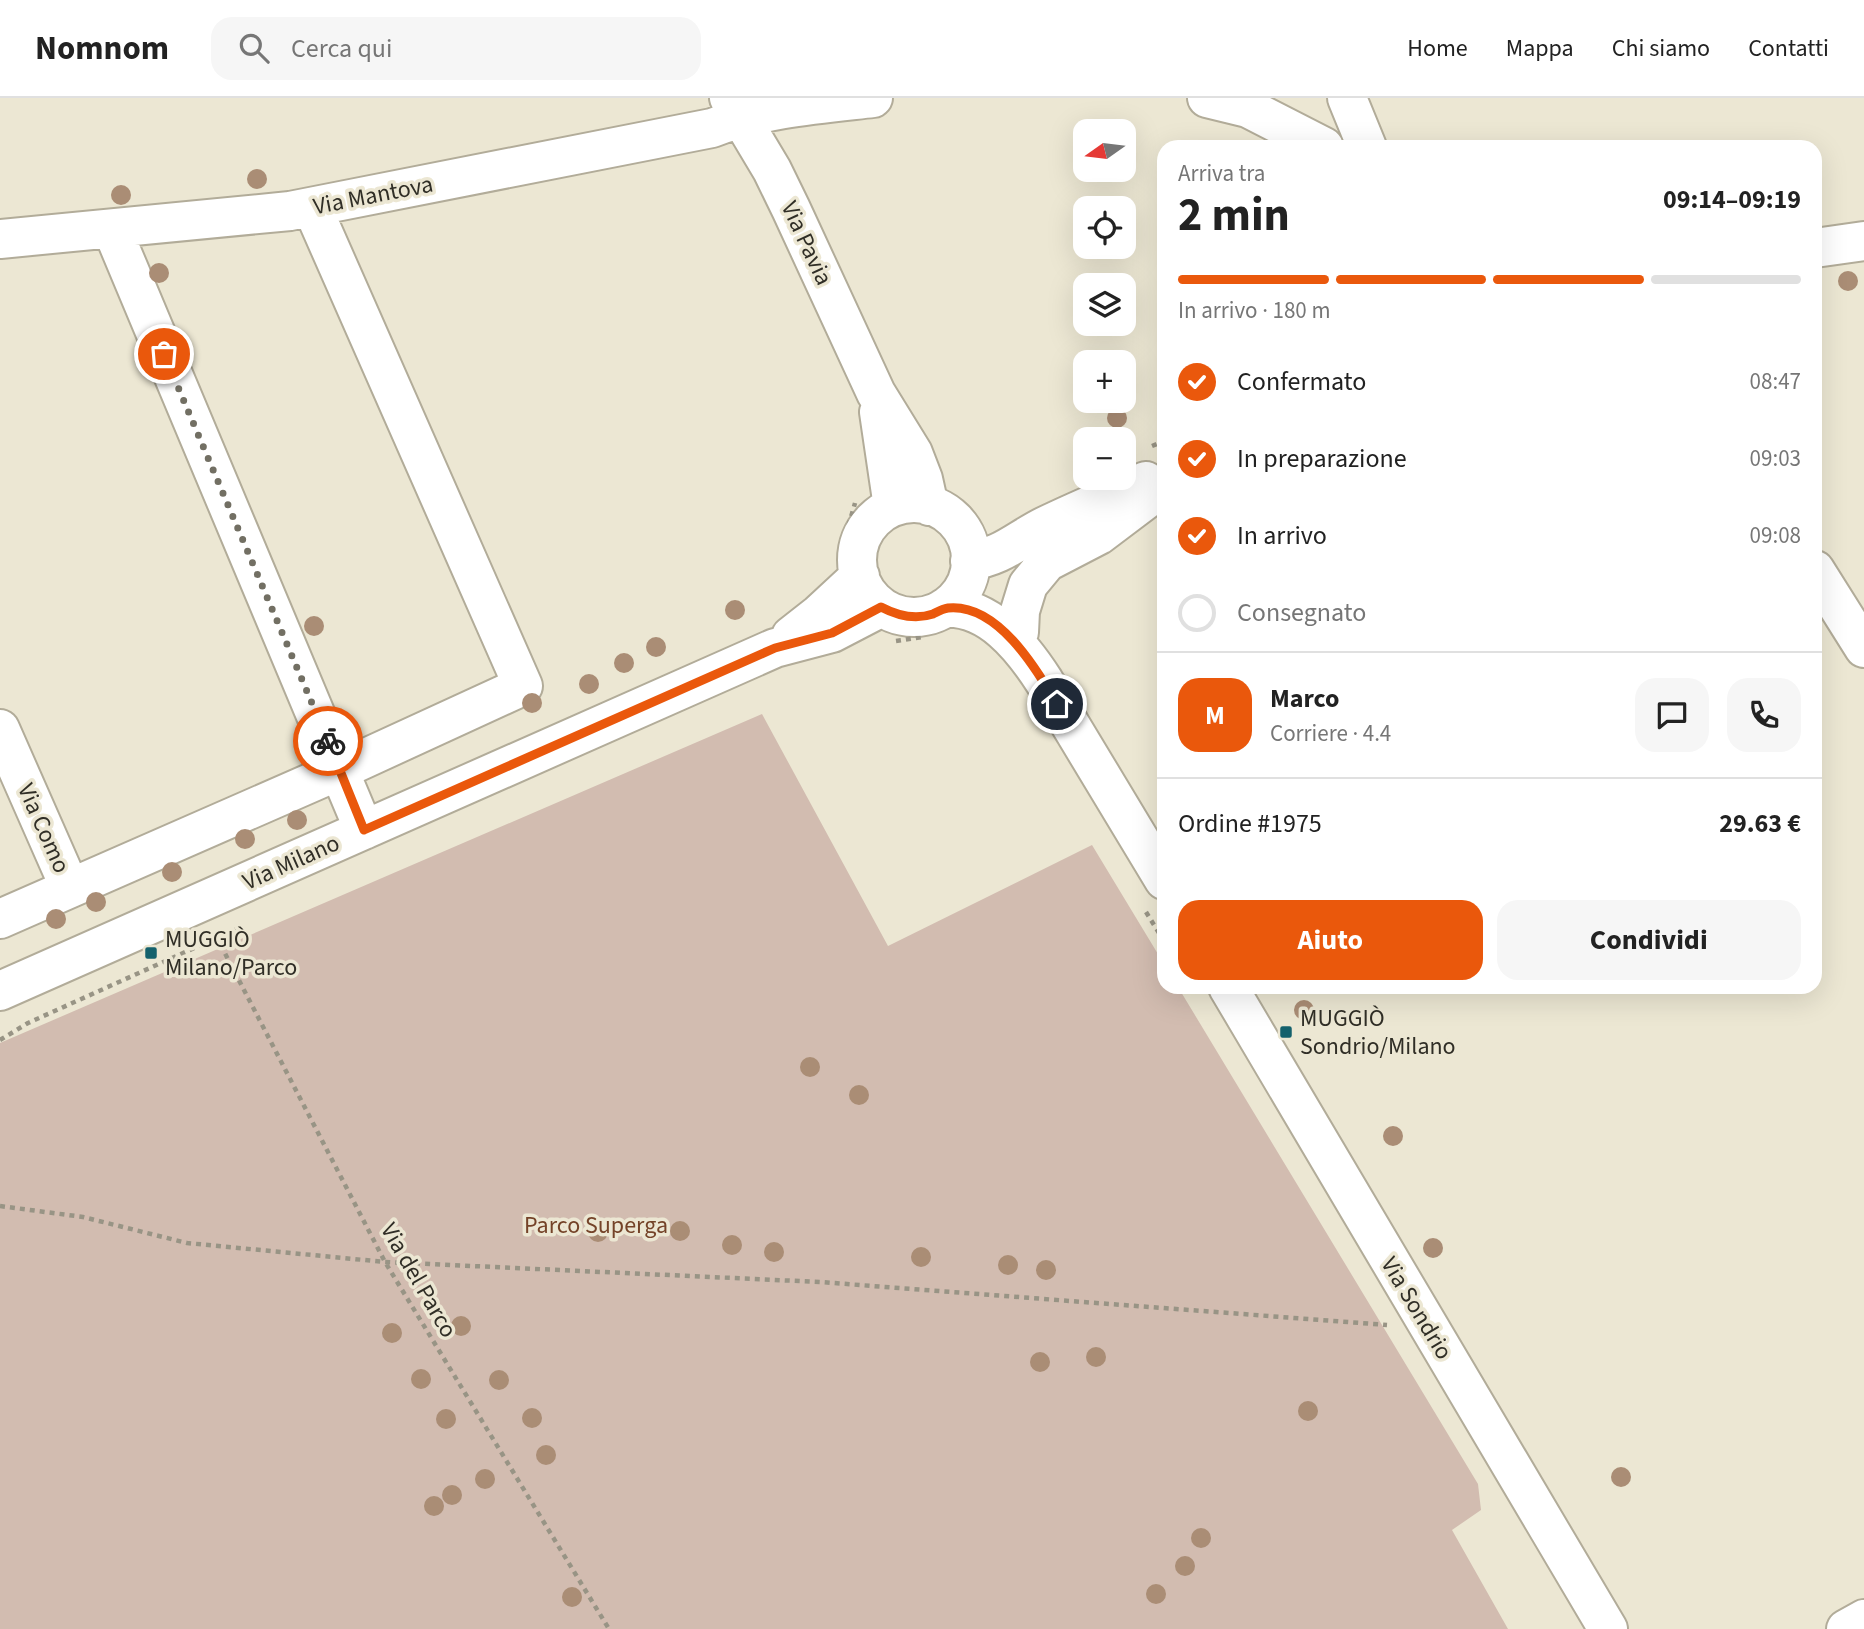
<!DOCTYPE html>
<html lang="it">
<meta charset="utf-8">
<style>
:root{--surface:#fff;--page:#f6f6f6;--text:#222;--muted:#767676;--line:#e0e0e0;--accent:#ea580c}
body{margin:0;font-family:"Source Sans 3",sans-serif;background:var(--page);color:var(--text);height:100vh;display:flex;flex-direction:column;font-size:26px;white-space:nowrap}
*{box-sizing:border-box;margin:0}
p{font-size:23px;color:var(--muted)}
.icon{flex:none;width:38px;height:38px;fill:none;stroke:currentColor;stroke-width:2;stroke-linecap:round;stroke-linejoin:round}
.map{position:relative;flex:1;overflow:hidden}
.side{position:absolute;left:1157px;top:42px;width:665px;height:854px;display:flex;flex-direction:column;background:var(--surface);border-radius:21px;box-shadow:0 7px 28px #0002}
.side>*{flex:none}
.needle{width:46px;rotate:256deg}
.tools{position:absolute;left:1073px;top:21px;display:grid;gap:14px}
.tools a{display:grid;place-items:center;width:63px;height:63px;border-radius:14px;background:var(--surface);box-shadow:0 7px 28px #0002;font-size:35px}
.pin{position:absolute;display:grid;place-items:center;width:60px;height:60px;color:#fff;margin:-30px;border:4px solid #fff;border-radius:50%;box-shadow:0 2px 7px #0007}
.courier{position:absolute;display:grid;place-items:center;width:70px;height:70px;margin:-35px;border:5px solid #ea580c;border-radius:50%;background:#fff;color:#222;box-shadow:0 2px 9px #0007}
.summary em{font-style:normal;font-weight:700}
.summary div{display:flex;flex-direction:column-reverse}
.summary{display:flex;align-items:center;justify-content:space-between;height:119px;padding:0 21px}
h1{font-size:46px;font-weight:700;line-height:52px}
.bar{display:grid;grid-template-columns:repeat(4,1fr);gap:10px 7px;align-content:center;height:84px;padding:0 21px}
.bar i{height:9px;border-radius:5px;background:var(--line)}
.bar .on{background:var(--accent)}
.bar p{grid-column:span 4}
.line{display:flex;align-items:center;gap:18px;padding:0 21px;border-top:2px solid var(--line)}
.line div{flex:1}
.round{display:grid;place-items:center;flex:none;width:74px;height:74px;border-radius:21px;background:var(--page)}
ol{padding:0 21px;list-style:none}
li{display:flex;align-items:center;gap:21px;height:77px}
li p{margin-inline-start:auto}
li .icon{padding:7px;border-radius:50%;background:var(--accent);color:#fff;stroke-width:4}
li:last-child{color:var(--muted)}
li i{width:38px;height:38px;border:4px solid var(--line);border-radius:50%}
.button{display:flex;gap:14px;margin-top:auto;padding:14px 21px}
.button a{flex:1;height:80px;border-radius:21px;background:var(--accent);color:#fff;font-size:28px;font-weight:700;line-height:80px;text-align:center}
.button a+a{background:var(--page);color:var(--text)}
header{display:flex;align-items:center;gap:42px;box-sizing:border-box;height:98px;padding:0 35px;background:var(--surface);border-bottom:2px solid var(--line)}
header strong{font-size:33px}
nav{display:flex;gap:38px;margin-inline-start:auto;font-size:24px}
.search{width:490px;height:63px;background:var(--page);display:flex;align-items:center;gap:18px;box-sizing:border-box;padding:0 24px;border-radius:21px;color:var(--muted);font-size:26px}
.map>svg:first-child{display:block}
.green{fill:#d2bcb0}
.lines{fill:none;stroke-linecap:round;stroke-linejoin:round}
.minor-casing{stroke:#b2ac99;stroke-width:42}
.path{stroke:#989485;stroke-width:4.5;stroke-dasharray:5 5;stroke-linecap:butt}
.minor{stroke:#fff;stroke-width:38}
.tree{fill:#aa8d75}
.done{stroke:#726f63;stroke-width:7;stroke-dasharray:0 12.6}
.route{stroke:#ea580c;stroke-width:9}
.poi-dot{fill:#14616c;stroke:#ece7d3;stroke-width:2.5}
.labels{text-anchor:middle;stroke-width:7;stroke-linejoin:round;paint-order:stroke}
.street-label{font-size:24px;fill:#302e26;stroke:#ece7d3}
.poi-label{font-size:24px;fill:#302e26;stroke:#ece7d3;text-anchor:start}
.park-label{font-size:24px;fill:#744328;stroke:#ece7d3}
</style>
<header>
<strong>Nomnom</strong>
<div class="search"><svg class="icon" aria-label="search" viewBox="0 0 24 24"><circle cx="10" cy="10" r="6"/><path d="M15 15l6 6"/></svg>Cerca qui</div>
<nav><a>Home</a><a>Mappa</a><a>Chi siamo</a><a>Contatti</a></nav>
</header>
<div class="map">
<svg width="1864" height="1531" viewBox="0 0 1864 1531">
<rect width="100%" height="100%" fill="#ece7d3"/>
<path class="green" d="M 762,616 L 888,848 L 1092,747 L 1164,866 L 1164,889 L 1178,889 L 1478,1386 L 1481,1412 L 1452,1432 L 1508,1531 L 0,1531 L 0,945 Z"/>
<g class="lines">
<g class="minor-casing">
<path id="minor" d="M 729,0 L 772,72 L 791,111 L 876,295 L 913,355 L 923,381 L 929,408
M 1207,0 L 1248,10 L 1324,49
M 1347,0 L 1367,49
M 112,131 L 364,732
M 0,141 L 290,113 L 712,30 C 764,10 819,6 873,0
M 1815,150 L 1864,143
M 879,314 L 893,409
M857 462a57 57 0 1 1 114 0a57 57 0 1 1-114 0Z
M 970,463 C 1003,458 1017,442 1045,428 C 1078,412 1112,398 1146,383
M 1815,472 L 1864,550
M 944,510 C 989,507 1022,549 1044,583 L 1164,782
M 1019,534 L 1020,513 L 1028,487 L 1047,464 L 1099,437 L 1164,388
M 791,538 L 819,516 L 860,478
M 0,631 L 70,790
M 0,821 L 340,672 L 523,588 L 312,109
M 1228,889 L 1608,1531
M 0,893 L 775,550 L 832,535 L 882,509
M 1846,1531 L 1864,1521"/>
</g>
<path class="path" d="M 1152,348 L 1164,343
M 843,447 L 855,405
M 896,543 L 922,539
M 1146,814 L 1164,843
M 216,838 L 385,1164 L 609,1531
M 0,942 L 28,925 L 243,828
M 0,1108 L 83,1119 L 187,1145 L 385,1164 L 820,1184 L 1387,1227"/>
<use href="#minor" class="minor"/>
</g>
<g class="tree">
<circle cx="257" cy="81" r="10"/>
<circle cx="121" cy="97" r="10"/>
<circle cx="159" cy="175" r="10"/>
<circle cx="1848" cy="183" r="10"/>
<circle cx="1117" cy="320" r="10"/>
<circle cx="735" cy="512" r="10"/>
<circle cx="314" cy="528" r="10"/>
<circle cx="656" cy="549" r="10"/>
<circle cx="624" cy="565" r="10"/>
<circle cx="589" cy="586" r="10"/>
<circle cx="532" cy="605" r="10"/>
<circle cx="297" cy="722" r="10"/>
<circle cx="245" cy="741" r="10"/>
<circle cx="172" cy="774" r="10"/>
<circle cx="96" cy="804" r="10"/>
<circle cx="56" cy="821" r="10"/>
<circle cx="1304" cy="912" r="10"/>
<circle cx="810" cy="969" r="10"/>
<circle cx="859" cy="997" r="10"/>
<circle cx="1393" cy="1038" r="10"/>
<circle cx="680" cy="1133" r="10"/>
<circle cx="598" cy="1134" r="10"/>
<circle cx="732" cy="1147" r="10"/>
<circle cx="1433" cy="1150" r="10"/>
<circle cx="774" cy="1154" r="10"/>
<circle cx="921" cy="1159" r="10"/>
<circle cx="1008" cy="1167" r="10"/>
<circle cx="1046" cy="1172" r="10"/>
<circle cx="461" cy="1228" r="10"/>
<circle cx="392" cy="1235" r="10"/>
<circle cx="1096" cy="1259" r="10"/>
<circle cx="1040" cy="1264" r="10"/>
<circle cx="421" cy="1281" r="10"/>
<circle cx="499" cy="1282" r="10"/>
<circle cx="1308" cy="1313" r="10"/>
<circle cx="532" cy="1320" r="10"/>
<circle cx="446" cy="1321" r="10"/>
<circle cx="546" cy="1357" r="10"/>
<circle cx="1621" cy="1379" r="10"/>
<circle cx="485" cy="1381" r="10"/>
<circle cx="452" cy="1397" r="10"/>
<circle cx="434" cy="1408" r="10"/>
<circle cx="1201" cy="1440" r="10"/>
<circle cx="1185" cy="1468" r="10"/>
<circle cx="1156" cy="1496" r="10"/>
<circle cx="572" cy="1499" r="10"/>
</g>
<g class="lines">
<path class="done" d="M 164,256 L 328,643"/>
<path class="route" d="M 328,643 L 364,732 L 775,550 L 832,535 L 881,509 C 898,518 915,522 933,516 C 939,513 942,511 948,510 C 997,505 1036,570 1057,606"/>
</g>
<g class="poi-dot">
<rect x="144" y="848" width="14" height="14" rx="3.5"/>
<rect x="1279" y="927" width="14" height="14" rx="3.5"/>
</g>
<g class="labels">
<g class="street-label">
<text transform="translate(373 97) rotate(-11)" y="8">Via Mantova</text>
<text transform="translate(807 145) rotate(65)" y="8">Via Pavia</text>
<text transform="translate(44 730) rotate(66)" y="8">Via Como</text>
<text transform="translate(291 764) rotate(-24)" y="8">Via Milano</text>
<text transform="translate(419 1182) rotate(60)" y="8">Via del Parco</text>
<text transform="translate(1417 1210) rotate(59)" y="8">Via Sondrio</text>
</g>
<g class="poi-label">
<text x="165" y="849">MUGGIÒ<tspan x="165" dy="28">Milano/Parco</tspan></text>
<text x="1300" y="928">MUGGIÒ<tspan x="1300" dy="28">Sondrio/Milano</tspan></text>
</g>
<g class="park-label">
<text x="596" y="1135">Parco Superga</text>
</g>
</g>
</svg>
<div class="tools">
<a><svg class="needle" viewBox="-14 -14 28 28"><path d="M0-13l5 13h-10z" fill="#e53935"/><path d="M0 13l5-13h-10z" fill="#767676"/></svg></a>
<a><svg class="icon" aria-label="locate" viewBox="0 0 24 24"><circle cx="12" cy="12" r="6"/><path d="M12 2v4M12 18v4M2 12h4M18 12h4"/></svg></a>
<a><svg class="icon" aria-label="layers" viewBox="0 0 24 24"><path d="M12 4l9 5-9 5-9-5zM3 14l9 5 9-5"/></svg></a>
<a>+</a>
<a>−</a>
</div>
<div class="pin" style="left:164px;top:256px;background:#ea580c"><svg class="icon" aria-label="bag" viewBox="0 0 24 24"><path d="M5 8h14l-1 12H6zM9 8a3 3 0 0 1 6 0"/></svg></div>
<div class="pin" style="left:1057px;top:606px;background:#1f2937"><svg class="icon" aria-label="home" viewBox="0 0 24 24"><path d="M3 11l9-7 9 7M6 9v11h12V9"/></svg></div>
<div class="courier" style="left:328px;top:643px"><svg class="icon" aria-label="bike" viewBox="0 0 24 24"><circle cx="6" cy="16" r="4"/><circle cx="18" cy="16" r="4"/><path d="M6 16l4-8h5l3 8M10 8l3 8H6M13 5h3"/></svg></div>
<section class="side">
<div class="summary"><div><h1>2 min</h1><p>Arriva tra</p></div><em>09:14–09:19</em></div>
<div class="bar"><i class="on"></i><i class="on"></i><i class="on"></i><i></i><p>In arrivo · 180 m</p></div>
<ol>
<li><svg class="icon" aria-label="check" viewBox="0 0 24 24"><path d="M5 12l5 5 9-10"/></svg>Confermato<p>08:47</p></li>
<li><svg class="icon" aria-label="check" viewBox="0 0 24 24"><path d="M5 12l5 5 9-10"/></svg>In preparazione<p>09:03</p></li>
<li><svg class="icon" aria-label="check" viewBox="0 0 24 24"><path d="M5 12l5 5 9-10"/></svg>In arrivo<p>09:08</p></li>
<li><i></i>Consegnato</li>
</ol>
<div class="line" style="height:126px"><b class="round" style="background:var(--accent);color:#fff">M</b><div><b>Marco</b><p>Corriere · 4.4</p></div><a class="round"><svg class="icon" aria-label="chat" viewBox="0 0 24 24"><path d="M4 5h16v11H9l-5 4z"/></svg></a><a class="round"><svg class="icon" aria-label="phone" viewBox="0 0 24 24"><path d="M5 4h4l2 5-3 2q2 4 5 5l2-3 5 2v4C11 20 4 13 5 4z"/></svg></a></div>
<div class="line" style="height:91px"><div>Ordine #1975</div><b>29.63 €</b></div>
<div class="button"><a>Aiuto</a><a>Condividi</a></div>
</section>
</div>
